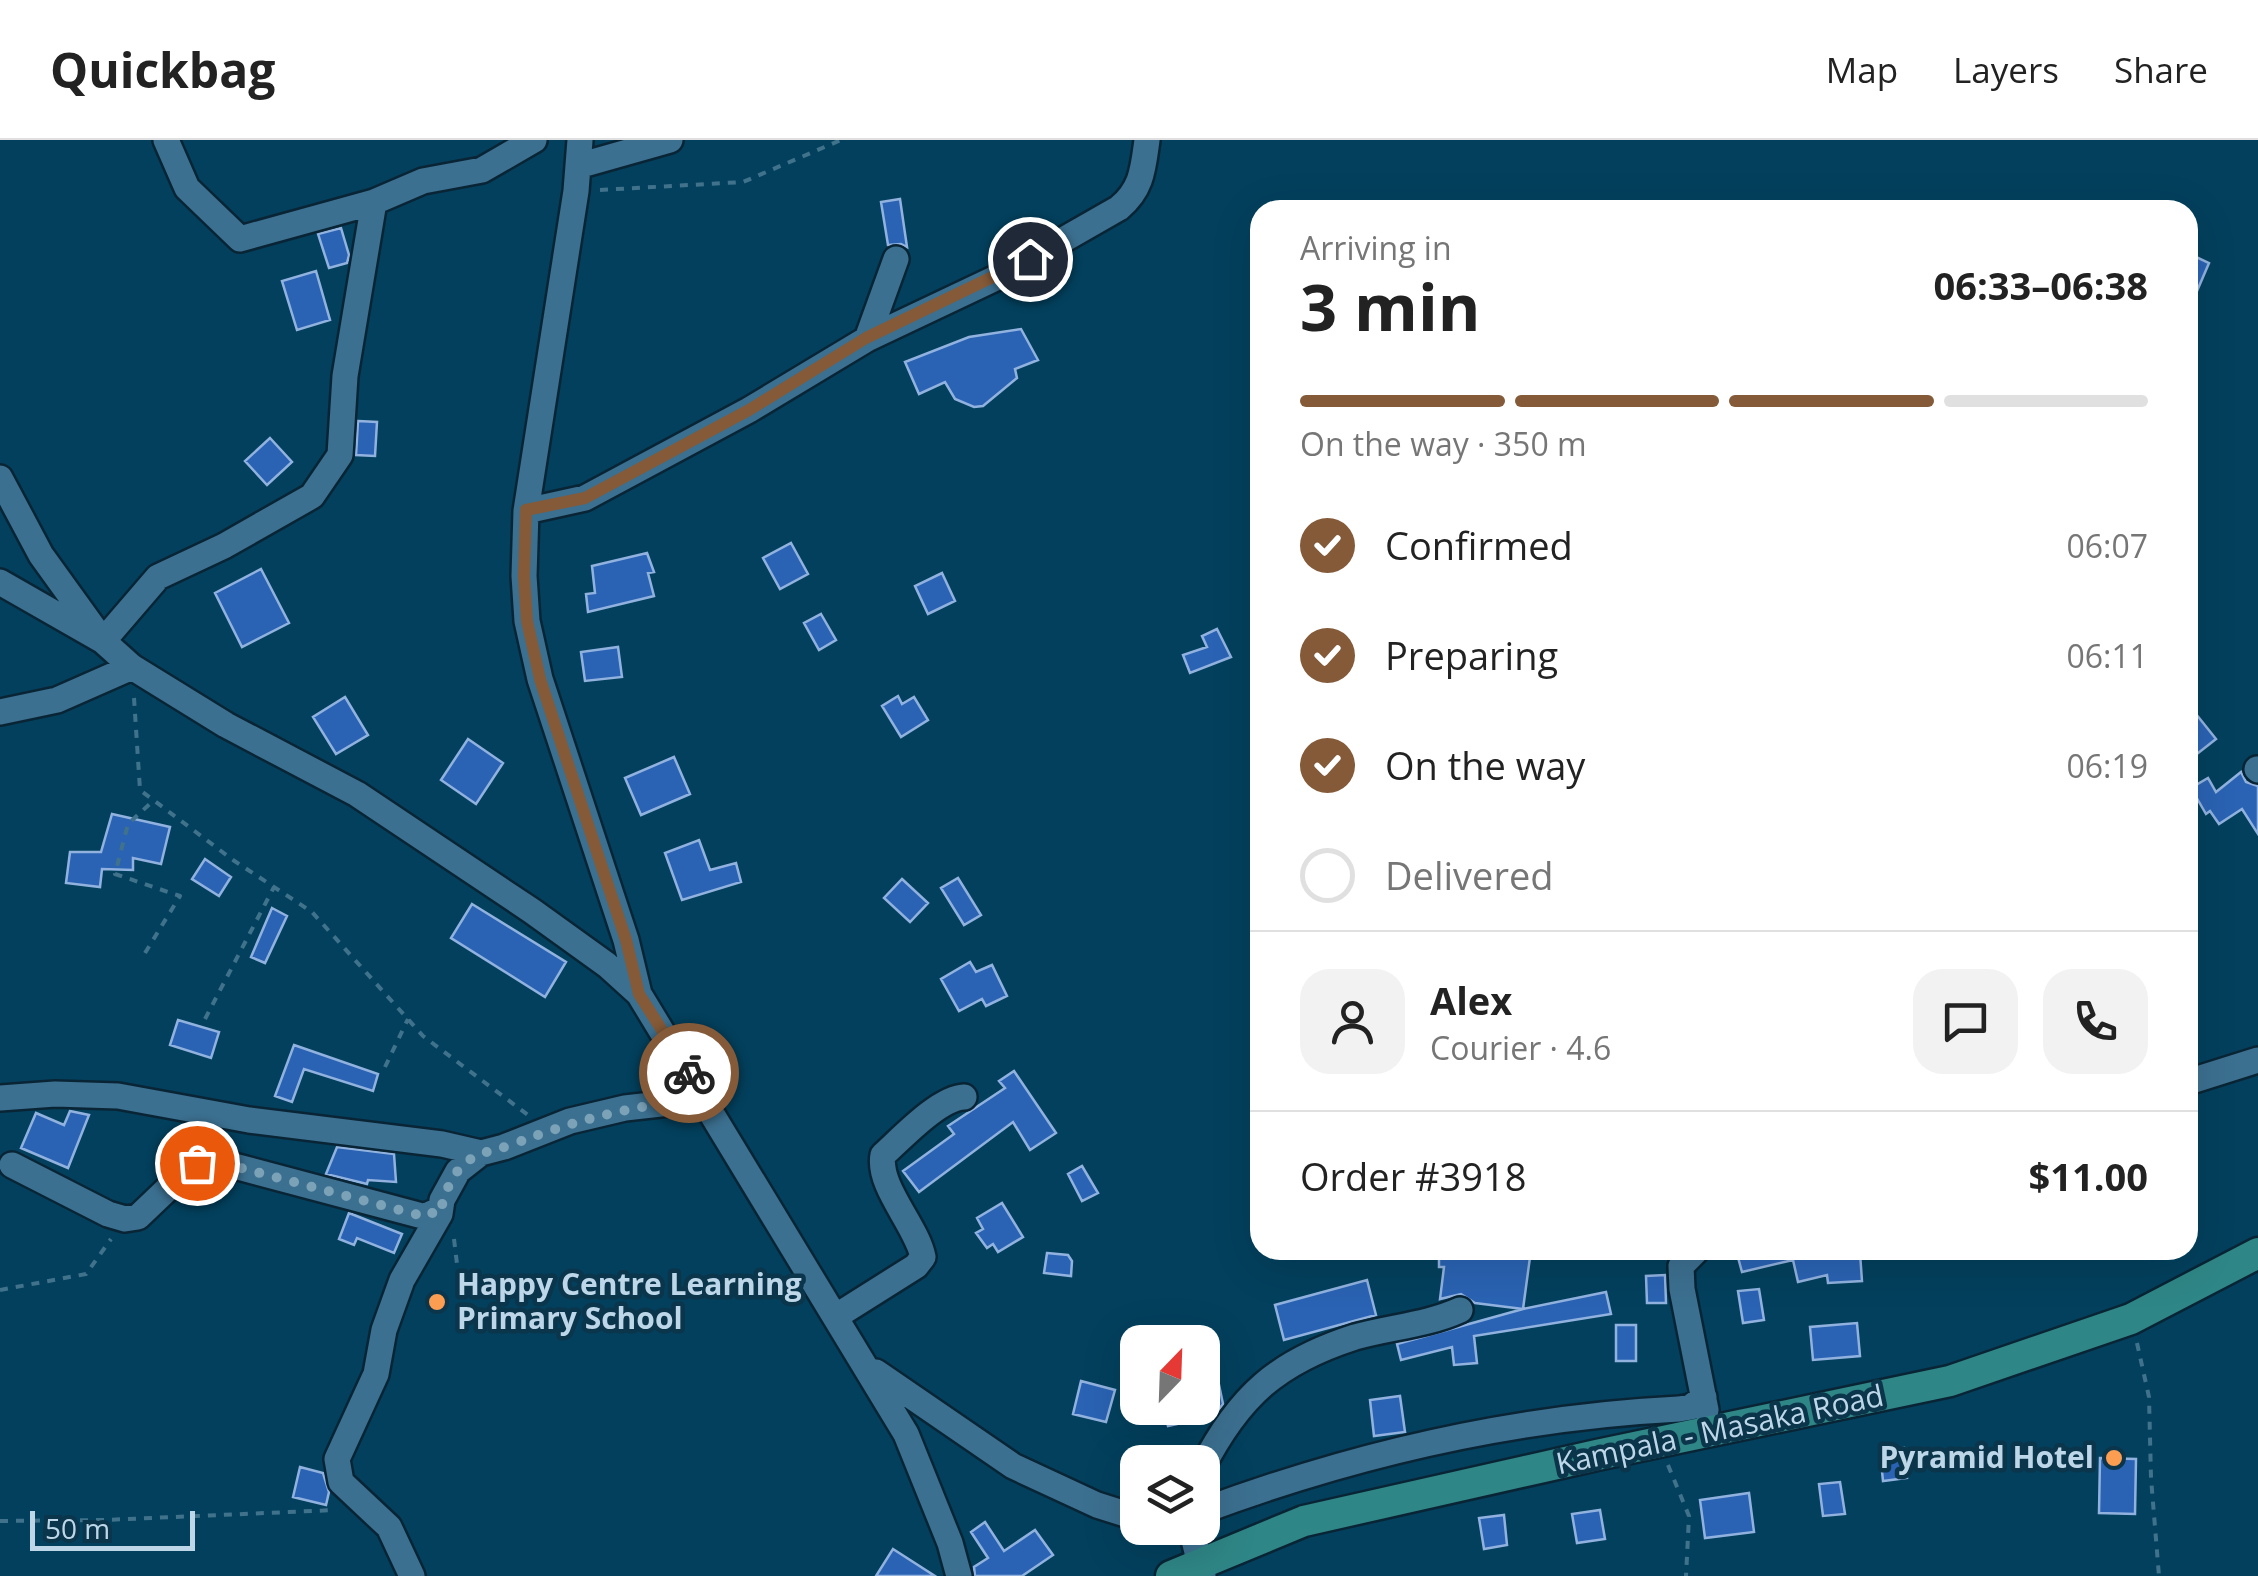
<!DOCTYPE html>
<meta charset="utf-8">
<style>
:root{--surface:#fff;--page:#f2f2f2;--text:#222;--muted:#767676;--line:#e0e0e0;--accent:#845a38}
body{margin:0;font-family:"Open Sans",sans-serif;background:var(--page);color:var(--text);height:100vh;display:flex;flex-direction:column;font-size:38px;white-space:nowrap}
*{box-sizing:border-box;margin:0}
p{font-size:32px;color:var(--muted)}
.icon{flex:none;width:55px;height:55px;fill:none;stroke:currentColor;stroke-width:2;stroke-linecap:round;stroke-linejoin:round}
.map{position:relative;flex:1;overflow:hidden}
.side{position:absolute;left:1250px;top:60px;width:948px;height:1060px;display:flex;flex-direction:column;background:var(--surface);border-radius:30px;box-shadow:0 10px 40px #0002}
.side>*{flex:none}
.needle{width:65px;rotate:23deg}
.fabs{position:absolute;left:1120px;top:1185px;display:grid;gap:20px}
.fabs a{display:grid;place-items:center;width:100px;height:100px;border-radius:20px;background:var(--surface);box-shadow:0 10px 40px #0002;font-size:50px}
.scale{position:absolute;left:30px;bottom:25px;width:165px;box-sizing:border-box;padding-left:10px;border:5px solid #bdd7e9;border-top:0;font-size:28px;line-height:35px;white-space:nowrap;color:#bdd7e9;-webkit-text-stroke:8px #0b354b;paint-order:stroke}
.pin{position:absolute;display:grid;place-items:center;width:85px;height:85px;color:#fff;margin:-42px;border:5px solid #fff;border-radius:50%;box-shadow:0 2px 10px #0007}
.courier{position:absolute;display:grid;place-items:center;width:100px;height:100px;margin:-50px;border:8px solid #845a38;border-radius:50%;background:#fff;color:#222;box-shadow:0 2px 12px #0007}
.headline em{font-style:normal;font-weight:700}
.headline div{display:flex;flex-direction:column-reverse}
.headline{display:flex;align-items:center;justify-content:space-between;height:170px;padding:0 50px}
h1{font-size:65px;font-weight:700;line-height:75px}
.bar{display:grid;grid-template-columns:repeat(4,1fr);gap:15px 10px;align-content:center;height:120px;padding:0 50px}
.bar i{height:12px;border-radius:8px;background:var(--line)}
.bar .current{background:var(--accent)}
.bar p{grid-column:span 4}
.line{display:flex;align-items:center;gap:25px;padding:0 50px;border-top:2px solid var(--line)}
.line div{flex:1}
.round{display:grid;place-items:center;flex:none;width:105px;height:105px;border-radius:30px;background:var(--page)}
ol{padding:0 50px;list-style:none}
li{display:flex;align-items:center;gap:30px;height:110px}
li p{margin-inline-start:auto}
li .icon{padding:10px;border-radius:50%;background:var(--accent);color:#fff;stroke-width:4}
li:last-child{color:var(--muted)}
li i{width:55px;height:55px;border:5px solid var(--line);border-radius:50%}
header{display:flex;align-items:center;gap:60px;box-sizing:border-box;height:140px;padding:0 50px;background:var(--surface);border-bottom:2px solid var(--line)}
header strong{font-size:48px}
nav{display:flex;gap:55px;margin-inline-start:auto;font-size:35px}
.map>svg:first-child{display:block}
.building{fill:#2a63b3;stroke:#91b2df;stroke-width:2.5}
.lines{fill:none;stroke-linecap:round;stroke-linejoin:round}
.minor-casing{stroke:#092535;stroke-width:30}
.major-casing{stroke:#092535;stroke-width:35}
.path{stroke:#41728b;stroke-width:4;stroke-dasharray:8 8;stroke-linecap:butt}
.minor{stroke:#3c7090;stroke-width:25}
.major{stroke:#2f8686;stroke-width:30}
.done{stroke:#7ca2b8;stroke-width:10;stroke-dasharray:0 18}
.route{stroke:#845a38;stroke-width:12}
.poi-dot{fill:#fc9e52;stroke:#0b354b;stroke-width:4}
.labels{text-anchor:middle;stroke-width:9;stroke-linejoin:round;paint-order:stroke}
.poi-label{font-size:30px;font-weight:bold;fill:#bdd7e9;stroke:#0b354b;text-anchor:start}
.street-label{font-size:30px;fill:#bdd7e9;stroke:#0b354b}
</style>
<header>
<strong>Quickbag</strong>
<nav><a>Map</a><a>Layers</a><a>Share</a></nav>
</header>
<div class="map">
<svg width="2258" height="1436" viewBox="0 0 2258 1436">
<rect width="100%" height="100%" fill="#03405d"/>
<path class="building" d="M 900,59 L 907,107 L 901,104 L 888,105 L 881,62 Z
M 341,88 L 349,115 L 347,123 L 329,128 L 318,94 Z
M 2192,115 L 2209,123 L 2188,172 L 2188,126 Z
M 316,131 L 330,180 L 297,190 L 282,141 Z
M 1021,189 L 1038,220 L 1015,229 L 1017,238 L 983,266 L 974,267 L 955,259 L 945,242 L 919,254 L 905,222 L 969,197 Z
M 358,281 L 377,282 L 375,316 L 356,315 Z
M 270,298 L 292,322 L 267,345 L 245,321 Z
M 791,403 L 808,434 L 780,449 L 763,418 Z
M 647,413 L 654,432 L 648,433 L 654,456 L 588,472 L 586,454 L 595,453 L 592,426 Z
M 261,429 L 289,483 L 242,507 L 215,453 Z
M 942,433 L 955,461 L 928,474 L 915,446 Z
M 821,474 L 836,500 L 819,510 L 804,483 Z
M 1217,489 L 1231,517 L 1190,533 L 1183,515 L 1207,507 L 1202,496 Z
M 618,507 L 622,537 L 585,541 L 581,512 Z
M 898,556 L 902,564 L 914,557 L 928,580 L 901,597 L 882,566 Z
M 345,557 L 368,595 L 336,614 L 313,577 Z
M 2188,564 L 2216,599 L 2188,621 Z
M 468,599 L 503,623 L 476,664 L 441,640 Z
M 674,617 L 690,654 L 641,675 L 625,638 Z
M 2241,632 L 2246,642 L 2258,646 L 2258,694 L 2242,669 L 2219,684 L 2210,671 L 2206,674 L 2191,648 L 2208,638 L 2216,652 Z
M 112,674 L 170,687 L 161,724 L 133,718 L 133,730 L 102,729 L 100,747 L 66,743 L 70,712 L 101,712 Z
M 699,700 L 710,730 L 736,723 L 741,742 L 682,760 L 665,713 Z
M 205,719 L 231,737 L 219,756 L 192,739 Z
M 958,738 L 981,775 L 964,785 L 941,748 Z
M 902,739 L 928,763 L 910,782 L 884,758 Z
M 472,764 L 566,822 L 545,857 L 451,798 Z
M 272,768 L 287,776 L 265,823 L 251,817 Z
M 970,822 L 976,832 L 992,825 L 1007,856 L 986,866 L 982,859 L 959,871 L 941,839 Z
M 178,880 L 219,892 L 211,918 L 170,905 Z
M 294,905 L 378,934 L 373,951 L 304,929 L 292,962 L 275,956 Z
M 1014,931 L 1056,993 L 1030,1010 L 1013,982 L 919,1052 L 903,1031 L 954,994 L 948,986 L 1005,948 L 999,941 Z
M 70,971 L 89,975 L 68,1028 L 21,1008 L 36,973 L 64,985 Z
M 337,1007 L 394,1014 L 396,1042 L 368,1040 L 367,1044 L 326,1034 Z
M 1082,1026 L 1098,1053 L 1082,1061 L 1068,1034 Z
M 1002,1063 L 1023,1097 L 998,1112 L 993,1104 L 987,1108 L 976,1093 L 983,1089 L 977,1078 Z
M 349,1073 L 402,1094 L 394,1113 L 357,1098 L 354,1105 L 339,1099 Z
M 1439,1110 L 1531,1110 L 1523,1169 L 1606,1152 L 1611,1174 L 1474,1196 L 1477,1223 L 1454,1225 L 1452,1207 L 1401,1220 L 1397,1204 L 1523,1169 L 1475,1163 L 1461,1154 L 1440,1159 L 1444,1127 L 1439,1127 Z
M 1736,1110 L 1815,1110 L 1816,1116 L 1860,1113 L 1862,1141 L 1828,1143 L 1827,1135 L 1798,1142 L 1793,1120 L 1742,1132 Z
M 1047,1113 L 1068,1115 L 1072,1121 L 1071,1136 L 1044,1133 Z
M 1665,1135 L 1666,1163 L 1647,1163 L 1646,1136 Z
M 1367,1140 L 1376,1175 L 1284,1200 L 1275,1165 Z
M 1759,1149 L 1764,1180 L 1743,1183 L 1738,1151 Z
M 1857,1183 L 1860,1216 L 1813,1220 L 1810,1187 Z
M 1616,1185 L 1636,1185 L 1636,1221 L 1616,1221 Z
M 1218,1240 L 1223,1264 L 1214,1276 L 1168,1286 L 1163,1268 L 1202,1268 L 1202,1243 Z
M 1081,1241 L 1115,1250 L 1106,1282 L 1073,1274 Z
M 1400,1256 L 1405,1292 L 1374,1296 L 1370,1260 Z
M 1904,1308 L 1907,1338 L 1883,1341 L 1880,1311 Z
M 2100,1318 L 2136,1319 L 2135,1374 L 2099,1373 Z
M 300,1327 L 323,1333 L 329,1352 L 326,1365 L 293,1357 Z
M 1840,1342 L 1845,1374 L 1823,1376 L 1819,1344 Z
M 1749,1353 L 1754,1392 L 1705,1398 L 1700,1360 Z
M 1600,1370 L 1605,1399 L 1577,1403 L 1572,1374 Z
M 1504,1375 L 1507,1405 L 1484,1409 L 1479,1378 Z
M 985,1382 L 1004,1411 L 1035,1390 L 1053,1415 L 1022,1436 L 975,1436 L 974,1427 L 988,1418 L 971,1392 Z
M 893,1409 L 935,1436 L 876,1436 Z"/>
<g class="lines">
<g class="minor-casing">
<path id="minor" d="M 166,0 L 187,48 L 240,99 L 374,62
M 580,0 L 576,51 L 526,371 L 524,436 L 527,481 L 540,539 L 626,800 L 639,854
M 578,26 L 670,0
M 867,199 L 896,119
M 0,338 L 41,415 L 103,501 L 158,437 L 224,406 L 312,356 L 340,315 L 345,236 L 374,62 L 423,41 L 482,30 L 534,0
M 526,371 L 585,358 L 749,270 L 867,199 L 1000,136 L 1119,68 C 1142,49 1143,29 1147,0
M 0,442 L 103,501 L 132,527 L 226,585 L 357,654 L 532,771 L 607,825 L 639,854 L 906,1294 L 950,1403 L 959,1436
M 0,572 L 57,560 L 132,527
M 2257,629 L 2258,630
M 2188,942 L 2258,920
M 0,958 L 55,954 L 118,956 L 249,980 L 442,1004 L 481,1013
M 12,1025 L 108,1074 L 125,1079 L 138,1077 L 202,1016 L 213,1013 L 223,1023 L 426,1077 L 432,1073 L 440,1074
M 1697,1110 L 1681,1126 L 1682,1149 L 1706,1270
M 835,1177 L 916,1126 L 923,1117 C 917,1086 877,1046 883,1015 C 902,998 939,958 964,957
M 876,1232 L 1013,1326 L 1097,1365 L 1138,1378
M 1202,1328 C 1239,1256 1277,1222 1355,1197 C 1390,1187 1427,1185 1460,1170
M 1202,1371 C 1355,1314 1517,1277 1679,1269 L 1691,1267 L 1704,1257
M 1191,1388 L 1203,1436
M 412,1436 L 389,1387 L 341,1342 L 337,1319 L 376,1234 L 384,1190 L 402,1140 L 440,1074 L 442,1060 L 458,1031 L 481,1013 L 504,1007 L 570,981 L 625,968 L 705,959"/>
</g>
<g class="major-casing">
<path id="major" d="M 1171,1436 L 1304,1381 L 1597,1315 L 1950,1241 L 2131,1179 L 2258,1113"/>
</g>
<path class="path" d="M 600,50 L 743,42 L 841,0
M 134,558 L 140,650 L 233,720 L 312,772 L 423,896 L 528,975
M 145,813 L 180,756 L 115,734 L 128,684 L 154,660
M 205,879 L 274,747
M 385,927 L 408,879
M 454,1099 L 460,1149
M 0,1150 L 86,1134 L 111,1099
M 2137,1203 L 2149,1257 L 2151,1338 L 2159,1436
M 1668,1325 L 1689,1376 L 1686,1436
M 0,1381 L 105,1380 L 335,1370"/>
<use href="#minor" class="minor"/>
<use href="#major" class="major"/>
</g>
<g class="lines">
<path class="done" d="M 197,1023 L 202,1016 L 213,1013 L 222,1023 L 426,1077 L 432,1073 L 440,1074 C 443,1058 450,1038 462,1026 C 476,1012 493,1011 511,1005 C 581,978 629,967 704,958 L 689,933"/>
<path class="route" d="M 689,933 L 639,854 L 626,800 L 540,539 L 527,481 L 524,436 L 526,370 L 585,358 L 749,270 L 866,198 L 1030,119"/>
</g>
<g class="poi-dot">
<circle cx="437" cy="1162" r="10"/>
<circle cx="2114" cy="1318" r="10"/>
</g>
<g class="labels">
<g class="poi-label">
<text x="457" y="1155">Happy Centre Learning<tspan x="457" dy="34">Primary School</tspan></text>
<text x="2094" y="1328" text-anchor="end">Pyramid Hotel</text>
</g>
<g class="street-label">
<text transform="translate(1720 1290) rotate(-12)" y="10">Kampala - Masaka Road</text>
</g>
</g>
</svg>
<div class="fabs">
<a><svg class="needle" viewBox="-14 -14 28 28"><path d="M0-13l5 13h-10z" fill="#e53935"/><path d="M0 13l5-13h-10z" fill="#767676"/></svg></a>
<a><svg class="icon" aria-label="layers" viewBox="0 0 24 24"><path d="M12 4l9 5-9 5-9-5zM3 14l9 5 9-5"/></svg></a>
</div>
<div class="scale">50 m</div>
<div class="pin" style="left:197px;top:1023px;background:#ea580c"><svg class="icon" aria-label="bag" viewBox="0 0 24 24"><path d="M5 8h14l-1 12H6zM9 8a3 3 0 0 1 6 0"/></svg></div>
<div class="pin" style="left:1030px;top:119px;background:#1f2937"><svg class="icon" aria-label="home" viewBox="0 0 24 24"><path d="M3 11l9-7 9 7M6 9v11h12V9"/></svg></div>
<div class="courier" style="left:689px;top:933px"><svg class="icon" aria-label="bike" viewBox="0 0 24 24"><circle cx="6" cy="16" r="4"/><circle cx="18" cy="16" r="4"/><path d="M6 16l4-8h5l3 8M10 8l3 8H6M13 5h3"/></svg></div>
<section class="side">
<div class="headline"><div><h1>3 min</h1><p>Arriving in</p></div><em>06:33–06:38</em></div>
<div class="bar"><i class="current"></i><i class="current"></i><i class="current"></i><i></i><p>On the way · 350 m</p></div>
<ol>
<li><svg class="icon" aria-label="check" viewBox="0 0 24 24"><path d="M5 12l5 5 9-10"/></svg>Confirmed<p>06:07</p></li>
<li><svg class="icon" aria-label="check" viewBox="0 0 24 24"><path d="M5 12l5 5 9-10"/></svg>Preparing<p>06:11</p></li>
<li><svg class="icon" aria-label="check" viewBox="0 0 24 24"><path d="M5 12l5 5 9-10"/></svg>On the way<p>06:19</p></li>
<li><i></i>Delivered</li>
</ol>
<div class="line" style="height:180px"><a class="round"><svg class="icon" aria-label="person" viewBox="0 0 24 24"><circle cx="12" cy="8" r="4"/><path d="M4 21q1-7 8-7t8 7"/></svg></a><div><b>Alex</b><p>Courier · 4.6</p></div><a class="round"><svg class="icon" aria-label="chat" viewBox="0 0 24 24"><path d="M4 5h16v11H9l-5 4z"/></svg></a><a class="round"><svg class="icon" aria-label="phone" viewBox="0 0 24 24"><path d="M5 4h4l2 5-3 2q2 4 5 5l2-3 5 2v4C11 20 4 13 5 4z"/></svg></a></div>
<div class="line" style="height:130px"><div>Order #3918</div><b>$11.00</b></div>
</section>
</div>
